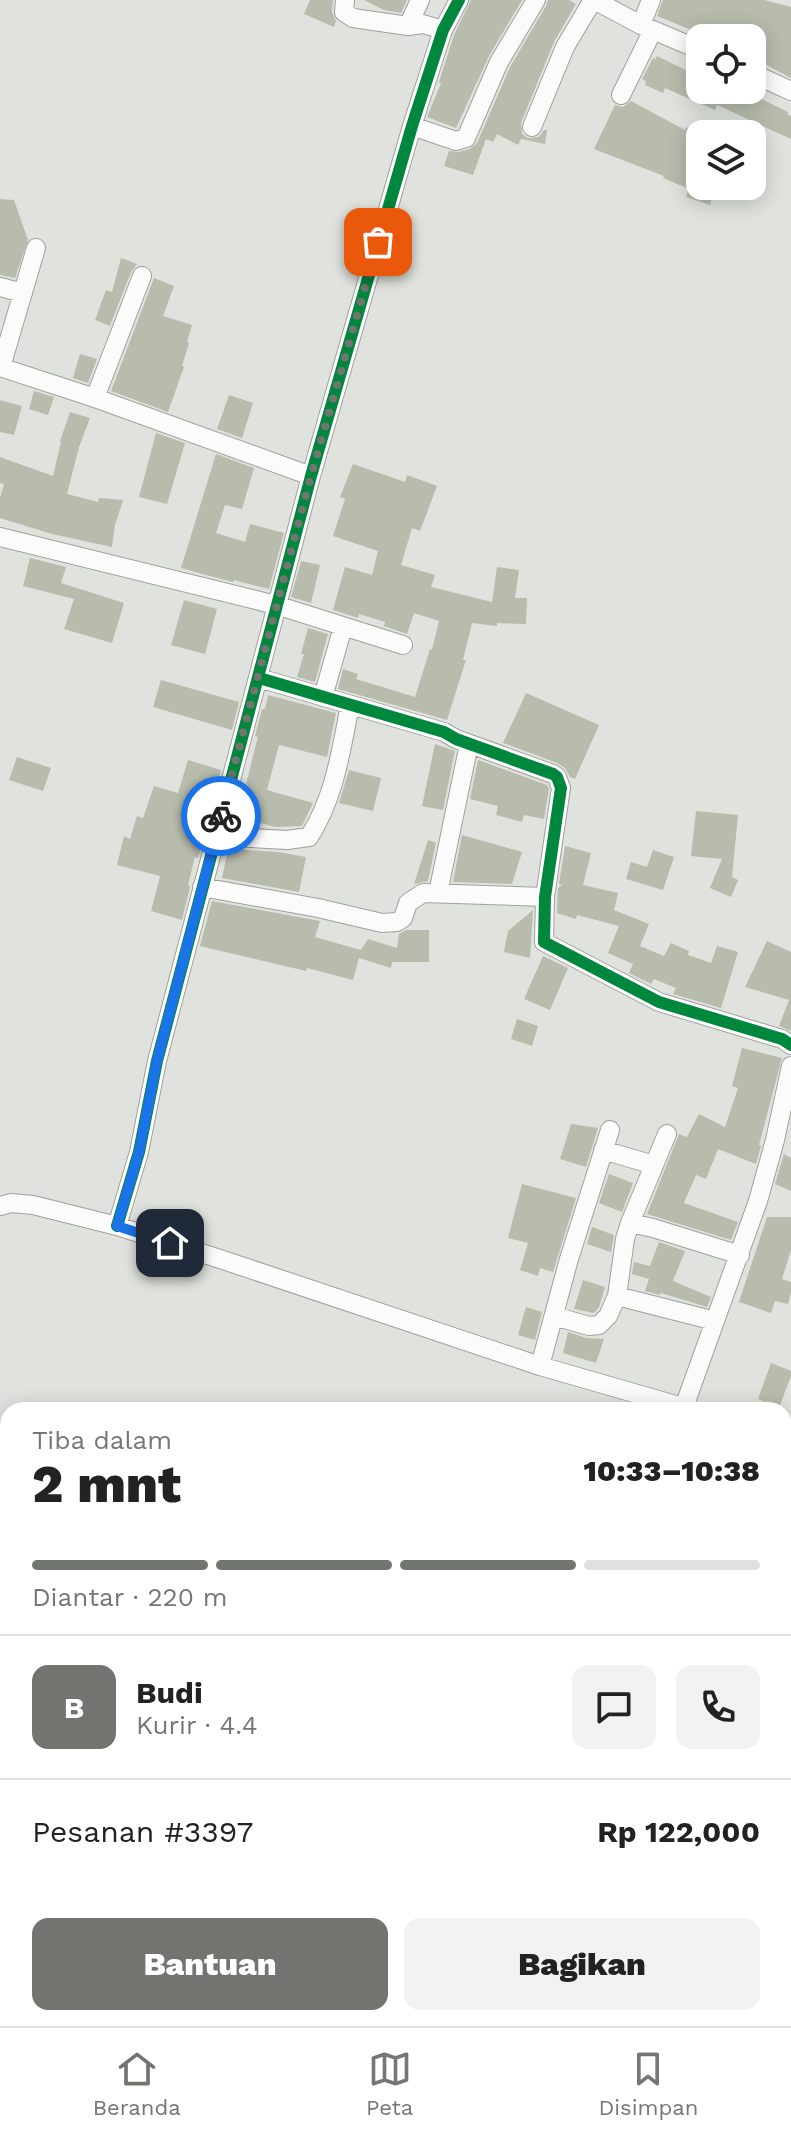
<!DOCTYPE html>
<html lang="id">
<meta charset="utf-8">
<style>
:root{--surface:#fff;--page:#f2f2f2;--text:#222;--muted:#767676;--line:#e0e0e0;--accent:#72746f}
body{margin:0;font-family:"Work Sans",sans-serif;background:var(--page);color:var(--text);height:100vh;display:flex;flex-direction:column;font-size:30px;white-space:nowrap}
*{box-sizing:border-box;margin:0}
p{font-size:26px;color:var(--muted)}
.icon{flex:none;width:44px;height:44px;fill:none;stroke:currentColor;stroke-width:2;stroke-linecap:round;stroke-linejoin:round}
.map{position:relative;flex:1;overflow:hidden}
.details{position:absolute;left:0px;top:1402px;width:792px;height:624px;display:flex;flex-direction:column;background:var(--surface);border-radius:24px 24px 0 0;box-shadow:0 4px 20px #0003}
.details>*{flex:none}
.controls{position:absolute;left:686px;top:24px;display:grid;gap:16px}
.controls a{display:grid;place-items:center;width:80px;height:80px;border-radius:16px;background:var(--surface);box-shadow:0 4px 20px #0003;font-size:40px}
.pin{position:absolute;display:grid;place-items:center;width:68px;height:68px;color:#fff;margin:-34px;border-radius:16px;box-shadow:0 4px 12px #0006}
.courier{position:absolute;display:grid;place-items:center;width:80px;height:80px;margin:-40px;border:6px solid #1a73e8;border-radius:50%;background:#fff;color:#222;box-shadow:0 2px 10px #0007}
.headline em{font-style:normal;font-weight:800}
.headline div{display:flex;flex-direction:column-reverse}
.headline{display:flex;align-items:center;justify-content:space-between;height:136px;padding:0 32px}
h1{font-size:52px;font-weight:800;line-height:60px}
.bar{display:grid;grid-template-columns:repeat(4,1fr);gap:12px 8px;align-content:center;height:96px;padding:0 32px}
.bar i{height:10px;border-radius:6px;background:var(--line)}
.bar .current{background:var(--accent)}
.bar p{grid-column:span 4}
.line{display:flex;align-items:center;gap:20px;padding:0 32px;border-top:2px solid var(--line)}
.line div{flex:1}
.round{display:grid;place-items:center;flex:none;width:84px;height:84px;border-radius:16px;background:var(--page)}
.cta{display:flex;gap:16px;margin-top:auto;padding:16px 32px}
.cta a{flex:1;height:92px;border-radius:16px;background:var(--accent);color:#fff;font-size:32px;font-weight:800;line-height:92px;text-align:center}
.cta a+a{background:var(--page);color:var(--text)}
.dock{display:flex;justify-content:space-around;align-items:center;height:112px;border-top:2px solid var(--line);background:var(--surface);font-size:22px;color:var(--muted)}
.dock a{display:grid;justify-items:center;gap:4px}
.dock .current{color:var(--accent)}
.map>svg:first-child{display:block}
.building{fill:#b7bcac}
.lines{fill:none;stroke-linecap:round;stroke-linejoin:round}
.minor-casing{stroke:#9fa19c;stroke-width:20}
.minor{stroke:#fafbfa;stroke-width:18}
.cycleway-casing{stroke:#fff;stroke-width:17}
.cycleway{stroke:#00873e;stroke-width:12}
.done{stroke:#72746f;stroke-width:8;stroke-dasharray:0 14.4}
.route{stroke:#1a73e8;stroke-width:10}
</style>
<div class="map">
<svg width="791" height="2026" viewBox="0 0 791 2026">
<rect width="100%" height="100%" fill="#e0e3dd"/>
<path class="building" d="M 310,0 L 333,0 L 332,12 L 336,21 L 334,27 L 304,14 Z
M 364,0 L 407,0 L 401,13 L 384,10 Z
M 471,0 L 522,0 L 489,56 L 456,128 L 427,117 L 441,83 L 439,82 L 454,35 Z
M 548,0 L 569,0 L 576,4 L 554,42 L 521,123 L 522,134 L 528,138 L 539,137 L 544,130 L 547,130 L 545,144 L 521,139 L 518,145 L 497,134 L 493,142 L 486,139 L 473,175 L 444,166 L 449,151 L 459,152 L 470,149 L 477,143 L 510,67 L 546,6 Z
M 663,0 L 764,0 L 791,7 L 791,78 L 752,57 L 752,38 L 711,38 L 657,16 Z
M 657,56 L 700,77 L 700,90 L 743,90 L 788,112 L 787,114 L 791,116 L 791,139 L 717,105 L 715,110 L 665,88 L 663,93 L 645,85 L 646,81 L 642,79 L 653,58 L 655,60 Z
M 631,101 L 685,130 L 686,127 L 700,134 L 700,186 L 716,186 L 710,205 L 686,197 L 689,189 L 663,178 L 664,176 L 594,149 L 615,105 L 623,107 Z
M 0,199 L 14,200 L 28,240 L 15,278 L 0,275 Z
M 121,258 L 137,264 L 131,272 L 110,326 L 95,320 L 106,290 L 112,292 Z
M 154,278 L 174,286 L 163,316 L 192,325 L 187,342 L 189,343 L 182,366 L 184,367 L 168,412 L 111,391 Z
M 80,354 L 97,359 L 88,383 L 73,378 Z
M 34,391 L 54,397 L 48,415 L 29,409 Z
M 229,395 L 253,403 L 242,438 L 217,429 Z
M 0,400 L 22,406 L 14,435 L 0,432 Z
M 70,412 L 90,418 L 79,447 L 67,494 L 98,502 L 99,498 L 123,500 L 115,525 L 112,547 L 52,534 L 0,518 L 0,498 L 4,484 L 0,483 L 0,457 L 53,476 L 61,442 L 60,441 Z
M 156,433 L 185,443 L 167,504 L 139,497 Z
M 216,454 L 254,468 L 242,509 L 225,505 L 216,533 L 245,542 L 250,524 L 284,533 L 269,589 L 234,580 L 233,582 L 206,575 L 181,568 Z
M 353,464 L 405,482 L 407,475 L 437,486 L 420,531 L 412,528 L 401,565 L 435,575 L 431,587 L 492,602 L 497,567 L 519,570 L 515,598 L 527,598 L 526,624 L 497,623 L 497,626 L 472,623 L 463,660 L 466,660 L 447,720 L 338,689 L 343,669 L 358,674 L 356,679 L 415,697 L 430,649 L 432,650 L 439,621 L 414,613 L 407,634 L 384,626 L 385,622 L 359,614 L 358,618 L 333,610 L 345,567 L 372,575 L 378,551 L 333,536 L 345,499 L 340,497 Z
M 30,558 L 66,567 L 61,583 L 124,603 L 112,643 L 64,629 L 74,599 L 23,586 Z
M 301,561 L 320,565 L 311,603 L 291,597 Z
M 184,600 L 217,609 L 205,654 L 171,645 Z
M 308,628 L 328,634 L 315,682 L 297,677 L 304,654 L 301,654 Z
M 161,680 L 239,702 L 232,730 L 153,707 Z
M 526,693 L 599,725 L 575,779 L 570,777 L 565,768 L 557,763 L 503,743 Z
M 268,695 L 336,713 L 327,757 L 279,745 L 267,790 L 313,803 L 302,826 L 275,827 L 238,817 L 257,740 L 258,737 L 255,736 L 262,709 L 265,709 Z
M 435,744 L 455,751 L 443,810 L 422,806 Z
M 17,757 L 51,768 L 43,791 L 9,780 Z
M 188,760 L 221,770 L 198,858 L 195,857 L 188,885 L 190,887 L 182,920 L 151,911 L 160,876 L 117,865 L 124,836 L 130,839 L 137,816 L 143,818 L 154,786 L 178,793 Z
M 478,760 L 547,785 L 549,789 L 544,819 L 524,815 L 522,822 L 496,815 L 498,806 L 470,799 Z
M 349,770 L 381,778 L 373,811 L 339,803 Z
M 696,811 L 738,815 L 732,877 L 738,880 L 731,897 L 710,888 L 722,859 L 691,856 Z
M 462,835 L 522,852 L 512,884 L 453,882 Z
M 428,840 L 436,843 L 428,881 L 414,884 Z
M 565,846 L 591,853 L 583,885 L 618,893 L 614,910 L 649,924 L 640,946 L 664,956 L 671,943 L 689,951 L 688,955 L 711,963 L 717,946 L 738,952 L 721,1008 L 673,994 L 676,988 L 654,979 L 651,984 L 629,973 L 633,964 L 608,953 L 619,926 L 577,915 L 576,919 L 557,913 L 558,888 L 562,885 L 559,884 Z
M 228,849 L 278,852 L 306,857 L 299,892 L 222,878 Z
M 653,850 L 674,857 L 663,890 L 626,879 L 631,862 L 647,867 Z
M 212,901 L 320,921 L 315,937 L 361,950 L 368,939 L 397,948 L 399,934 L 406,930 L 429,930 L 429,962 L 392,962 L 391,968 L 359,958 L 353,980 L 307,968 L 306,971 L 200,946 Z
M 533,910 L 530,958 L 504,952 L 508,931 Z
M 767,941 L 791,952 L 791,1031 L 779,1026 L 789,1000 L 745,987 Z
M 543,956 L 568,968 L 550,1010 L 524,999 Z
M 517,1019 L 538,1026 L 532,1046 L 511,1039 Z
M 742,1048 L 782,1058 L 759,1145 L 761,1146 L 756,1164 L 718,1149 L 706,1179 L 696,1175 L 684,1203 L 738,1222 L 731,1240 L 647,1214 L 679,1134 L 687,1137 L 699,1114 L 725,1127 L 738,1088 L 732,1086 Z
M 571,1124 L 598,1128 L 586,1167 L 560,1159 Z
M 784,1154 L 791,1158 L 791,1191 L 775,1184 Z
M 609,1174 L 633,1183 L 622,1212 L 599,1203 Z
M 522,1184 L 576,1198 L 553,1272 L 540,1268 L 538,1276 L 520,1270 L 528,1243 L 508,1238 Z
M 767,1217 L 791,1217 L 791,1250 L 782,1279 L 791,1282 L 791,1292 L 788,1304 L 775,1301 L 771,1313 L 739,1302 Z
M 592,1227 L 614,1235 L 611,1252 L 587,1244 Z
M 659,1242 L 685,1251 L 673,1281 L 711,1297 L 707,1307 L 661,1293 L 660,1295 L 645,1291 L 649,1279 L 632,1274 L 634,1262 L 650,1266 Z
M 583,1280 L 605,1287 L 599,1307 L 594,1313 L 574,1309 Z
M 526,1307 L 542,1312 L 535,1340 L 518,1335 Z
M 568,1332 L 586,1338 L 604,1339 L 596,1363 L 563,1353 Z
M 771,1363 L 791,1371 L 791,1376 L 779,1408 L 758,1399 Z"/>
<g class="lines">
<g class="minor-casing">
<path id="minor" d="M 345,0 L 344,12 L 353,18 L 408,26 L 423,24 L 443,30
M 594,0 L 641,25 L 700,50
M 641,25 L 651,0
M 408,26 L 420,0
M 752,73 L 791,91
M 621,95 L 653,30
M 412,126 L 456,141 L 466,138 L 499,62 L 536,0
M 532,127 L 565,47 L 593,0
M 0,287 L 23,293
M 0,367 L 95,398 L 311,476
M 1,367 L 36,248
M 95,398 L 142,276
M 0,537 L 276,605 L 403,645
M 259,678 L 444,732 L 456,739 L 553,774 L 557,777 L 561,788 L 545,897 L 544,942 L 659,1002 L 782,1039 L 791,1045
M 323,697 L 343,627
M 216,836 L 287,840 L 309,837 C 335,797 341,750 350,705
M 202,887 L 318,908 L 382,923 L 397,922 L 403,918 L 408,903 L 423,893 L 545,897
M 438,893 L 469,744
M 603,1150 L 654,1165
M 0,1206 L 11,1203 L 33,1205 L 117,1226 L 223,1260 L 540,1366 L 693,1410
M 630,1223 L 653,1228 L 740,1255
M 117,1226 L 139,1152 L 157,1061 L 311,476 L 412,126 L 443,30 L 459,0
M 617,1296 L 715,1321
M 554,1316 L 589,1326 L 599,1325 L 608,1316 L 617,1296 L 625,1239 L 630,1223 L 667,1134
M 540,1366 L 569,1259 L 610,1130
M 683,1410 L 758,1201 L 775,1140 L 791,1066
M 784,1440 L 791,1442
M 784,1672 L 791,1673
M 0,1689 L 8,1688
M 784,1855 L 791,1856
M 601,2026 L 602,2018"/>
</g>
<use href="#minor" class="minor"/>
<g class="cycleway-casing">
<path id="cycleway" d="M 259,678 L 444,732 L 456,739 L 553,774 L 557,777 L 561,788 L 545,897 L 544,942 L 659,1002 L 782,1039 L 791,1045
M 117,1226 L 139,1152 L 157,1061 L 311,476 L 412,126 L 443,30 L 459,0"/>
</g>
<use href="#cycleway" class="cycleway"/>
</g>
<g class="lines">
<path class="done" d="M 221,816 L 311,476 L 378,242"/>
<path class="route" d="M 170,1243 L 117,1226 L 139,1152 L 157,1061 L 221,816"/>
</g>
</svg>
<div class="controls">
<a><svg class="icon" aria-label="locate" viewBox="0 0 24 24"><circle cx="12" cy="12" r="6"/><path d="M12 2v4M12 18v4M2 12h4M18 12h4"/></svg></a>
<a><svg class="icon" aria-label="layers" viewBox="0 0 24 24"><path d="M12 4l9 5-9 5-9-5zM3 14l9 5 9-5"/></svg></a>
</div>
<div class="pin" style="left:378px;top:242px;background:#ea580c"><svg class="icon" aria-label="bag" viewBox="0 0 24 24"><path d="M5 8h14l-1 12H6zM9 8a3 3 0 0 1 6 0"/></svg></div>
<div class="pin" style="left:170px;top:1243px;background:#1f2937"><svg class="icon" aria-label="home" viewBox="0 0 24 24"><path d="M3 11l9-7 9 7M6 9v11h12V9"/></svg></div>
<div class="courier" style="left:221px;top:816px"><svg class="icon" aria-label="bike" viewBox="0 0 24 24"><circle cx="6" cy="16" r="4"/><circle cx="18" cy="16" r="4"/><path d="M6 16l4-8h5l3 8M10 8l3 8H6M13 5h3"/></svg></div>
<section class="details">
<div class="headline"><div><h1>2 mnt</h1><p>Tiba dalam</p></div><em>10:33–10:38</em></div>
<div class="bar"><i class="current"></i><i class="current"></i><i class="current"></i><i></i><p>Diantar · 220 m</p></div>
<div class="line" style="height:144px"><b class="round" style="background:var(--accent);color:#fff">B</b><div><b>Budi</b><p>Kurir · 4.4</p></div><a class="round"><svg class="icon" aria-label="chat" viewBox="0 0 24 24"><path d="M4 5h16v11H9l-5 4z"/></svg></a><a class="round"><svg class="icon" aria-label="phone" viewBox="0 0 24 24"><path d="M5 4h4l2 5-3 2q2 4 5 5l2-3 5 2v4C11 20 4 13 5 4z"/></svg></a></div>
<div class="line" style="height:104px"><div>Pesanan #3397</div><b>Rp 122,000</b></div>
<div class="cta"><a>Bantuan</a><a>Bagikan</a></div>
</section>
</div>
<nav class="dock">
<a class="current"><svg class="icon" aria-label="home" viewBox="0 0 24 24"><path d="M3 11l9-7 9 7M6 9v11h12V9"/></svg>Beranda</a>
<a><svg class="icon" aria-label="map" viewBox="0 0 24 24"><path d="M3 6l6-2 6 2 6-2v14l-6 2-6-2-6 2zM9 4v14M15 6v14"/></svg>Peta</a>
<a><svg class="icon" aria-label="saved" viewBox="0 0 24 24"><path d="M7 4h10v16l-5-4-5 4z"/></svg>Disimpan</a>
</nav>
